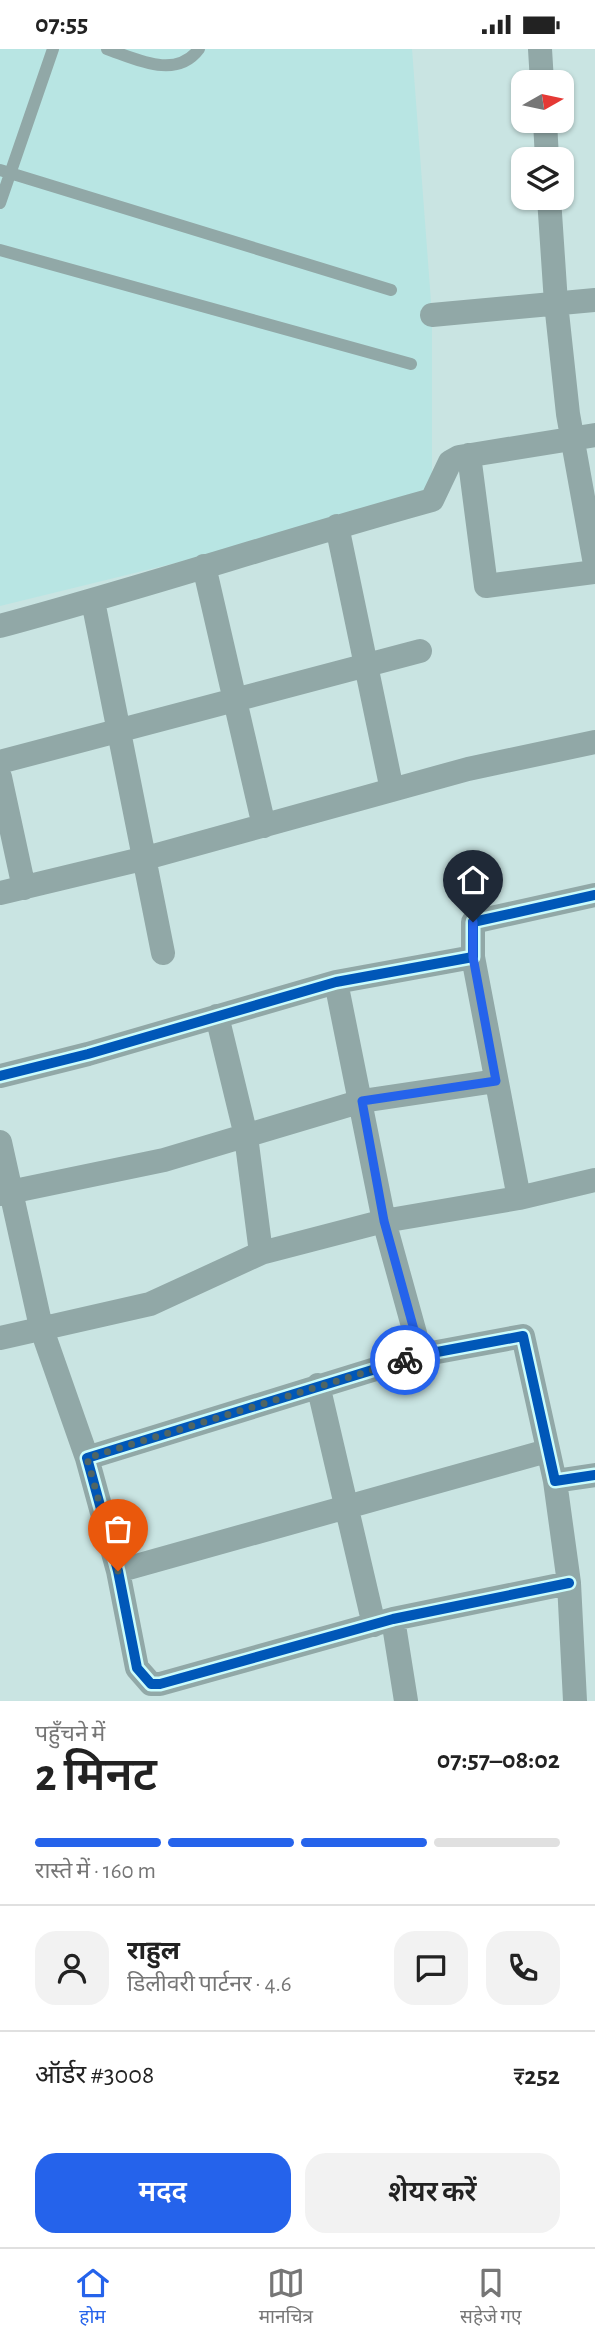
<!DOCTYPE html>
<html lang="hi">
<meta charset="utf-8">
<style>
:root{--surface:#fff;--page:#f2f2f2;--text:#222;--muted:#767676;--line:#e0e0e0;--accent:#2563eb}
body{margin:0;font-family:"Alegreya Sans","Noto Sans Devanagari",sans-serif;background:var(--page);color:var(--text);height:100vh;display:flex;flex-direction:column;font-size:26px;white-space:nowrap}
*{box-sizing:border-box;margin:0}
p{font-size:23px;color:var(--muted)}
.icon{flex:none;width:38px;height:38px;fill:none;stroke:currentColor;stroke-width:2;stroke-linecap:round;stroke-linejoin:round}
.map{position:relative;height:1652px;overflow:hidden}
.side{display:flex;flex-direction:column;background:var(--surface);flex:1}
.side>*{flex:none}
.needle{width:46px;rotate:81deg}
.controls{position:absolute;left:511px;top:21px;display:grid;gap:14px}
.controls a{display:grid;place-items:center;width:63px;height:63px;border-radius:14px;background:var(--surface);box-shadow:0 2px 5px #0004;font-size:35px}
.pin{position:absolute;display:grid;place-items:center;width:60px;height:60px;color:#fff;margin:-72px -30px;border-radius:50% 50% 50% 0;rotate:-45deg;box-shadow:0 0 7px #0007}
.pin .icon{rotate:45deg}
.courier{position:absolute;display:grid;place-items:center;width:70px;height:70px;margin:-35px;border:5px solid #2563eb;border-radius:50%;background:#fff;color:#222;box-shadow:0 2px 9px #0007}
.head em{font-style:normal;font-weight:600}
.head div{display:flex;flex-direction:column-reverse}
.head{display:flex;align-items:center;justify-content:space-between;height:119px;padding:0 35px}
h1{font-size:46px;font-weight:600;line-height:52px}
.bar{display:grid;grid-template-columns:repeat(4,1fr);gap:10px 7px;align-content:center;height:84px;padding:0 35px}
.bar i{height:9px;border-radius:5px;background:var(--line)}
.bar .current{background:var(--accent)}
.bar p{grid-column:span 4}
.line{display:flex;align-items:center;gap:18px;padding:0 35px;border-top:2px solid var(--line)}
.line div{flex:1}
.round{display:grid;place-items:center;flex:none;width:74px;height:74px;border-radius:21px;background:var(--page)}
.primary-button{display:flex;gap:14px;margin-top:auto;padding:14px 35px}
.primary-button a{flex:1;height:80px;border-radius:21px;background:var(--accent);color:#fff;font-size:28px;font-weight:600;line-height:80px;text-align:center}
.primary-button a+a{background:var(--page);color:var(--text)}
.status{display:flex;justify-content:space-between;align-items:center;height:49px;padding:0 35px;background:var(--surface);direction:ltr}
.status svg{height:19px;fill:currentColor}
.tabs{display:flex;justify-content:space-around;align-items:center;height:98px;border-top:2px solid var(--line);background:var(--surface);font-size:19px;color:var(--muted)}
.tabs a{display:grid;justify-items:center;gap:4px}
.tabs .current{color:var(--accent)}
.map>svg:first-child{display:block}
.built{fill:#b8e5e3}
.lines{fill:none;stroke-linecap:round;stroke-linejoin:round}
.lane{stroke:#91a8a7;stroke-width:12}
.street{stroke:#91a8a7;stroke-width:24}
.cycleway-casing{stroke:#cbfcfb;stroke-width:15}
.cycleway{stroke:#0057b8;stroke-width:10}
.done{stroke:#4f6564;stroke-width:7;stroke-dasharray:0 12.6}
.route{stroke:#2563eb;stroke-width:9}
</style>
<div class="status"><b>07:55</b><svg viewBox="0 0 49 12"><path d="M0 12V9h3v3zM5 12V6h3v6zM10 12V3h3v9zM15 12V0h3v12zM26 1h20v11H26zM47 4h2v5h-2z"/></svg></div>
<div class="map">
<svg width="595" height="1652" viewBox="0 0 595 1652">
<rect width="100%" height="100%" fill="#c9e4e2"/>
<path class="built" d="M 0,0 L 412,0 L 432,266 L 432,451 L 0,557 Z"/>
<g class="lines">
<path class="lane" d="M 107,0 C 136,10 176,31 199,0
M 0,121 L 391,241
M 0,154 L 53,0
M 0,201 L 411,315"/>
<path class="street" d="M 540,0 L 542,33
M 545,72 L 547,110
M 549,149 L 556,254 L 568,365 L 595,515
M 432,266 L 595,251
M 469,406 L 486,537 L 595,523
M 337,477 L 392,741
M 204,517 L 264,777
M 93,552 L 163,904
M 0,577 C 145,538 287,491 432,451 L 450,413 L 459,408 L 595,386
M 0,713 L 420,602
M 0,728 L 24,839
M 0,844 L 146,809 L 468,720 L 595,693
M 473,908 L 519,1149
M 336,933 L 384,1172 L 421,1306
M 217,967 L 246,1087 L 261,1204
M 0,1027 L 88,1005 L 336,933 L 473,908 L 473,873 L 595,846
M 0,1093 L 41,1278 L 87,1409
M 0,1145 L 164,1111 L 362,1052 L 496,1032
M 0,1289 L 150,1255 L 261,1204 L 384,1172 L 519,1149 L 595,1131
M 318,1336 L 374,1576
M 555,1432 L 569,1534 L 575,1652
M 118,1522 L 547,1402
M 569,1534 L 393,1570 L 160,1635 L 151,1635 L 137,1619 L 118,1522 L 87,1409 L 421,1306 L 523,1287 L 555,1432 L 595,1426
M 393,1570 L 406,1652"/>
<g class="cycleway-casing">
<path id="cycleway" d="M 0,1027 L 88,1005 L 336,933 L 473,908 L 473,873 L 595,846
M 569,1534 L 393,1570 L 160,1635 L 151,1635 L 137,1619 L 118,1522 L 87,1409 L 421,1306 L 523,1287 L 555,1432 L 595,1426"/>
</g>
<use href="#cycleway" class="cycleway"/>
</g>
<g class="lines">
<path class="done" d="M 118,1522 L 87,1409 L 405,1311"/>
<path class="route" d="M 405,1311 L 421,1306 L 384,1172 L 362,1052 L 496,1032 L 473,908 L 473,873"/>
</g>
</svg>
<div class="controls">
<a><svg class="needle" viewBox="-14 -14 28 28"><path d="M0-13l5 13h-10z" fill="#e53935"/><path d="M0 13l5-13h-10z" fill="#767676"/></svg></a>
<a><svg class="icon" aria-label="layers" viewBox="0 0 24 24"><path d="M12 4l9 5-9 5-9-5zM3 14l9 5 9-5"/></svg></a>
</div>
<div class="pin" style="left:118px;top:1522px;background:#ea580c"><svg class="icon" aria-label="bag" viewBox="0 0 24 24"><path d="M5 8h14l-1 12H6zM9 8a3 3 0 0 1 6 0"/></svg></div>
<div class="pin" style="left:473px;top:873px;background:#1f2937"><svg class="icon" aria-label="home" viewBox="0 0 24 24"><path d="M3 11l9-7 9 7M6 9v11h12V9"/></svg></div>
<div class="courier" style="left:405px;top:1311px"><svg class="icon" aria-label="bike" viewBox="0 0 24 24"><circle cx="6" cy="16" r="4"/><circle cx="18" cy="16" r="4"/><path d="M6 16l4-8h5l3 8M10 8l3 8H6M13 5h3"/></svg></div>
</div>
<section class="side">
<div class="head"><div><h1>2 मिनट</h1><p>पहुँचने में</p></div><em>07:57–08:02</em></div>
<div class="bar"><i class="current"></i><i class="current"></i><i class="current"></i><i></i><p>रास्ते में · 160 m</p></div>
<div class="line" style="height:126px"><a class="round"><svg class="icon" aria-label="person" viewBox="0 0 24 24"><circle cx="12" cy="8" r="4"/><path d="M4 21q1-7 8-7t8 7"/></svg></a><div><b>राहुल</b><p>डिलीवरी पार्टनर · 4.6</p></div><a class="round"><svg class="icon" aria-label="chat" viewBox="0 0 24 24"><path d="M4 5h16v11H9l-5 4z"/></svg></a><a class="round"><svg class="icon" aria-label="phone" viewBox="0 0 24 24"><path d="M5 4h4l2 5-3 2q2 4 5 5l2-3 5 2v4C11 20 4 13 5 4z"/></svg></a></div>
<div class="line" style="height:91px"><div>ऑर्डर #3008</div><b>₹252</b></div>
<div class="primary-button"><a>मदद</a><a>शेयर करें</a></div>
</section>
<nav class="tabs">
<a class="current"><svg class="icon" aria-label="home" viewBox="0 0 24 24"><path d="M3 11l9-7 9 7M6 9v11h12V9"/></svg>होम</a>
<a><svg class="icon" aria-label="map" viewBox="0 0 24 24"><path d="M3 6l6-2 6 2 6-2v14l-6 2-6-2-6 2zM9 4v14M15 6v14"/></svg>मानचित्र</a>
<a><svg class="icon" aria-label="saved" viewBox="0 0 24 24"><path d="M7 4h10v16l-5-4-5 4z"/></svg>सहेजे गए</a>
</nav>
